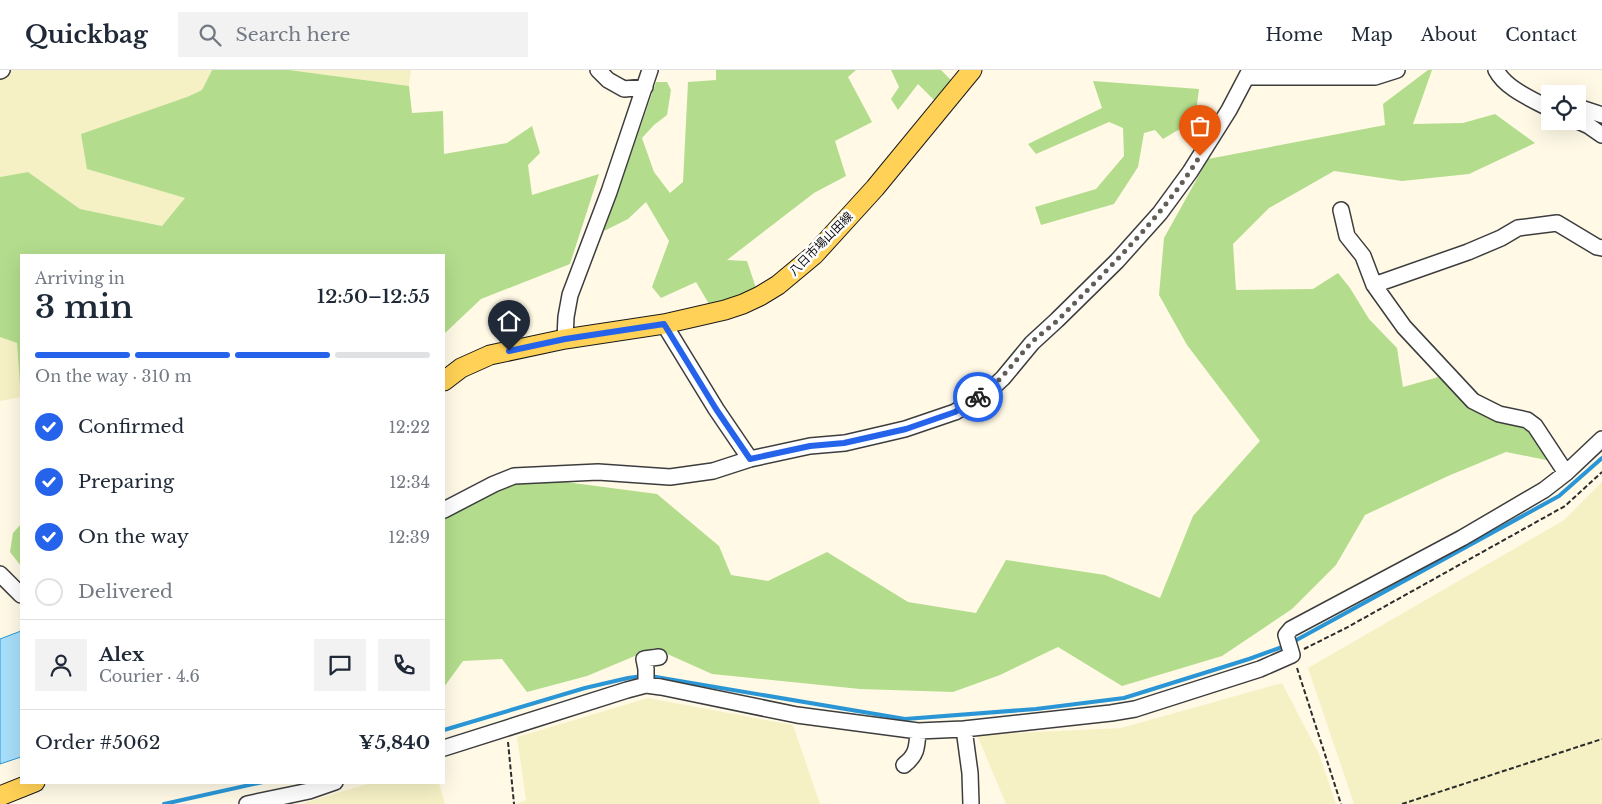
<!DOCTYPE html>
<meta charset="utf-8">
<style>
:root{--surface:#fff;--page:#f2f2f3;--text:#1f2937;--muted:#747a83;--line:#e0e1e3;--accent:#2563eb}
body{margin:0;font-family:"Libre Baskerville","Noto Sans JP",serif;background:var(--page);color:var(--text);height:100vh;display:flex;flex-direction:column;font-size:19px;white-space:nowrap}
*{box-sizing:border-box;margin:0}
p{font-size:16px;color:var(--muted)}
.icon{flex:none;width:28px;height:28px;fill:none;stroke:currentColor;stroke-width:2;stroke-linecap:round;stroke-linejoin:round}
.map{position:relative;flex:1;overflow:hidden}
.panel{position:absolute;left:20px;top:184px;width:425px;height:530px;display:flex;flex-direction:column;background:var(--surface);border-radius:0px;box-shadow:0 5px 20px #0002}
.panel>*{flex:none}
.buttons{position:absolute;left:1541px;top:15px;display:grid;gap:10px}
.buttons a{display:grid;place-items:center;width:45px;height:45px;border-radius:0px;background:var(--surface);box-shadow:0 5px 20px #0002;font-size:25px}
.pin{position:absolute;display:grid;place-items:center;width:42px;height:42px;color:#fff;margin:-51px -21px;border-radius:50% 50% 50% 0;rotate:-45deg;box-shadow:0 0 5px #0007}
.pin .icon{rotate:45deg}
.courier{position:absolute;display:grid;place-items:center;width:50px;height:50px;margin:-25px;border:4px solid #2563eb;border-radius:50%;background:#fff;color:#222;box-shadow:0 1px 6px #0007}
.overview em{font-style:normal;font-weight:600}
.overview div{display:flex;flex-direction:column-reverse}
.overview{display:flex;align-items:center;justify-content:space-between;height:85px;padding:0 15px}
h1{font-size:32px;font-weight:600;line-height:38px}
.bar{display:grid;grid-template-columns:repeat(4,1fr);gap:8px 5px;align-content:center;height:60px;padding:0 15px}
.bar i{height:6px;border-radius:4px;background:var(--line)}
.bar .on{background:var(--accent)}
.bar p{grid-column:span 4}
.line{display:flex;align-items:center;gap:12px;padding:0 15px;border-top:1px solid var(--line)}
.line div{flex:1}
.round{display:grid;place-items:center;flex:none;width:52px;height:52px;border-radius:0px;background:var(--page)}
ol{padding:0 15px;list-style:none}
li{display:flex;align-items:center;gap:15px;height:55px}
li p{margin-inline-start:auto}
li .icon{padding:5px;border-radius:50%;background:var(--accent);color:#fff;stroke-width:4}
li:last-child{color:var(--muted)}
li i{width:28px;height:28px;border:2px solid var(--line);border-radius:50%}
header{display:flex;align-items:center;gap:30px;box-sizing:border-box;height:70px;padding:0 25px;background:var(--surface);border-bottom:1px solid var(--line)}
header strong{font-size:24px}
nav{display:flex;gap:28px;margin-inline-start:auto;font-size:18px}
.search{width:350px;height:45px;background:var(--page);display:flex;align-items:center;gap:12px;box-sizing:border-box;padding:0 18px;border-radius:0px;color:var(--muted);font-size:19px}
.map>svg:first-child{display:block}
.farmland{fill:#f6f1c5}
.forest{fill:#b3dd8d}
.water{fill:#a7defa;stroke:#2a96d6}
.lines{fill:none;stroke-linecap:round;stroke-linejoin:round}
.stream{stroke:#2a96d6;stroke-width:4}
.minor-casing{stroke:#3d3d3d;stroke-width:18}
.major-casing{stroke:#1b1b1b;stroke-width:21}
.path{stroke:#2c2c2c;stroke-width:2;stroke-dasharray:5 2.5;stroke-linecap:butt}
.minor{stroke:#fff;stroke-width:15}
.major{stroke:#ffd156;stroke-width:19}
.done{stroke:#605e57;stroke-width:5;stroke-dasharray:0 9}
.route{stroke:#2563eb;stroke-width:6}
.labels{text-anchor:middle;stroke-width:5;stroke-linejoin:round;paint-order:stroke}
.street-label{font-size:12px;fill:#0a0a0a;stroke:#fff}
</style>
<header>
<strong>Quickbag</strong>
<div class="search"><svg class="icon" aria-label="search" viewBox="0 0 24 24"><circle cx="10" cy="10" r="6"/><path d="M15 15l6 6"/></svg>Search here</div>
<nav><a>Home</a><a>Map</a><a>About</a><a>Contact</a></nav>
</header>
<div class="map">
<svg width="1602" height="734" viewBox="0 0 1602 734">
<rect width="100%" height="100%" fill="#fff9e6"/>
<path class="farmland" d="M 0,0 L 212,0 L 202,20 L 187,27 L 87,99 L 186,128 L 162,156 L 80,139 L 28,102 L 0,107 Z
M 289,0 L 411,0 L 409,16 Z
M 0,267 L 17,273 L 21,327 L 0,331 Z
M 1602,412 L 1602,734 L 1354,734 L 1308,598 L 1564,450 Z
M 1282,613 L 1319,684 L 1336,734 L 1006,734 L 977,665 L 1121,658 Z
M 648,628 L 793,655 L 820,734 L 515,734 L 526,730 L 517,667 Z
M 371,713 L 439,713 L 445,734 L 300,734 Z"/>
<path class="forest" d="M 212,0 L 289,0 L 409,16 L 412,43 L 443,41 L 444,84 L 507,73 L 532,56 L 540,83 L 528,95 L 532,125 L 599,104 L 570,194 L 481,229 L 444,264 L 444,185 L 21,185 L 21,330 L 17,273 L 0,267 L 0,107 L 28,102 L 80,139 L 162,156 L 185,128 L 87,99 L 81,64 L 187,27 L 202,20 Z
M 716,0 L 856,0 L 848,7 L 872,52 L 835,71 L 846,106 L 814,123 L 727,190 L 747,191 L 757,221 L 709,234 L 696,212 L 661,228 L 652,217 L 669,171 L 646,132 L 628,149 L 604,161 L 656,12 L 667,12 L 671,20 L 667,45 L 654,55 L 642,68 L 654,102 L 670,123 L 683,112 L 688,12 L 716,10 Z
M 891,0 L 941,0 L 951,10 L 935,31 L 918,14 L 898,40 L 891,29 L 899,17 Z
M 1428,0 L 1432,0 L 1413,54 L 1463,53 L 1495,44 L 1535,73 L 1469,104 L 1402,111 L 1334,101 L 1269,138 L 1233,174 L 1236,220 L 1313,219 L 1338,203 L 1350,218 L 1369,249 L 1397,278 L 1403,317 L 1442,306 L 1495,339 L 1529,348 L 1553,368 L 1561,379 L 1551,391 L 1506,382 L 1448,406 L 1365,445 L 1336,495 L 1292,539 L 1222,586 L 1122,616 L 1058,577 L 1000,605 L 953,622 L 860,619 L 712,604 L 654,578 L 587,606 L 527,622 L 502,589 L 463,591 L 444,617 L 444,438 L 520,406 L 657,424 L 719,476 L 731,505 L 768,511 L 827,482 L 908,532 L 976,543 L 1006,490 L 1105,505 L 1160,528 L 1193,446 L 1260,371 L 1187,275 L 1159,225 L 1164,168 L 1208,89 L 1385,55 L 1383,34 Z
M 1093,11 L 1199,19 L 1195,50 L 1163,69 L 1155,60 L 1144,63 L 1138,97 L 1114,134 L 1041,155 L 1035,137 L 1096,119 L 1124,86 L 1123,58 L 1109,52 L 1036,84 L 1028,74 L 1102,38 Z
M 21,454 L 21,496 L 10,482 L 13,463 Z"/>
<path class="water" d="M 21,561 L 21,687 L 0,694 L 0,569 Z"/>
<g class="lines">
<path class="stream" d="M 1291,573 L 1559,426 L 1602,388
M 650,606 L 905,649 L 1036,639 L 1124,628 L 1249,589 L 1285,576
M 444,660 L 585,618 L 628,608 L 643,606
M 164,734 L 263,712"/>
<g class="minor-casing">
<path id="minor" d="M 598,0 L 608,10 L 624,19 L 645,17
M 1496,0 C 1506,19 1532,29 1550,39
M 0,1 L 2,0
M 1247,7 L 1375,7 L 1397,0
M 1578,37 L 1602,45
M 1578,51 L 1589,56 L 1602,65
M 1341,140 L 1347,166 L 1363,186 L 1374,215 L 1404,257 L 1473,331 L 1499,344 L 1527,350 L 1535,356 L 1566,403
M 1374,215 L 1468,182 L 1501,168 L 1518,158 L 1557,153 L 1597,177 L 1602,178
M 664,254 L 716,339 L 750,389
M 565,269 L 566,247 L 570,225 L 609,122 L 650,0
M 444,440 L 494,414 L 514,406 L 598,402 L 670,407 L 713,401 L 750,389 L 810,376 L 845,373 L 905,359 L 955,342 L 989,321 L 1003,308 L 1032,273 L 1057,250 L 1117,191 L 1160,143 L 1190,102 L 1229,40 L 1250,0
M 0,504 L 21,525
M 646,615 L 646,599 L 644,589 L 659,587
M 964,659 L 970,703 L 971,734
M 444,678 L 627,620 L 646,615 L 661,617 L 797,645 L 918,661 L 964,659 L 1111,643 L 1135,639 L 1260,599 L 1292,585 L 1286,565 L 1291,559 L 1462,468 L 1544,420 L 1566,403 L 1602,369
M 904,695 C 917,685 917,677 918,661
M 247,734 L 309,721 L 335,712"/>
</g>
<g class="major-casing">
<path id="major" d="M 444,311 L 461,298 L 490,285 L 565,269 L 664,254 L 725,240 L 743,234 L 760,226 L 778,215 L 814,185 L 875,118 L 972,0
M 0,726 L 35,712"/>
</g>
<path class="path" d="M 1304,579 L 1346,558 L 1565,436 L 1602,402
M 1297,598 L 1341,734
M 508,672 L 514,734
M 1402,734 L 1602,669"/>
<use href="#minor" class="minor"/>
<use href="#major" class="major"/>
</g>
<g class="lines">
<path class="done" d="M 978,327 C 1000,313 1014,292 1031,273 C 1040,264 1051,257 1060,248 C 1110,197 1162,147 1200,86"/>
<path class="route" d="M 509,281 L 565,269 L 664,254 L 716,339 L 750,389 L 810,376 L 844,373 L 906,359 L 955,342 L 978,327"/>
</g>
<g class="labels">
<g class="street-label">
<text transform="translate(821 174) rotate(-45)" y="4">八日市場山田線</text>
</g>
</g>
</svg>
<div class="buttons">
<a><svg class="icon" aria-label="locate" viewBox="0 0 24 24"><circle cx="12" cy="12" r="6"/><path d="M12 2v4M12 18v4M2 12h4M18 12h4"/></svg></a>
</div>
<div class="pin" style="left:1200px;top:86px;background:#ea580c"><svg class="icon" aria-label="bag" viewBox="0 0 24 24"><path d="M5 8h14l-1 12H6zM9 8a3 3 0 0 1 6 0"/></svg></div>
<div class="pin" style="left:509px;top:281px;background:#1f2937"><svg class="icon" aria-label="home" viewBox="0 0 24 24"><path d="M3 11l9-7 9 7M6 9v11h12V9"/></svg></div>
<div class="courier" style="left:978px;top:327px"><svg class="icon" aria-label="bike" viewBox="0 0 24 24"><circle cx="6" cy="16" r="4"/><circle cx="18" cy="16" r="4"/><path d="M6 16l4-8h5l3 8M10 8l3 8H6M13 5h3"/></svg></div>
<section class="panel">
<div class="overview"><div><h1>3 min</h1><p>Arriving in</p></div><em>12:50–12:55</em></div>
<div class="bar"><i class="on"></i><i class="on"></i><i class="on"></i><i></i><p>On the way · 310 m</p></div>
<ol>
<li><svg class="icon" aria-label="check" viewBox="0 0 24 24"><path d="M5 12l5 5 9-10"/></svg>Confirmed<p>12:22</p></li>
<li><svg class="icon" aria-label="check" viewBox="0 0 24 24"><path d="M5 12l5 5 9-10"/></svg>Preparing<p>12:34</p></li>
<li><svg class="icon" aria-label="check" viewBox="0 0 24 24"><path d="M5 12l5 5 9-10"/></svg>On the way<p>12:39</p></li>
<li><i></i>Delivered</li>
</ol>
<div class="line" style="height:90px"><a class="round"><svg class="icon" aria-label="person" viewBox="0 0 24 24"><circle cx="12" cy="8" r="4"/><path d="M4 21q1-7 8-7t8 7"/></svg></a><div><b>Alex</b><p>Courier · 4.6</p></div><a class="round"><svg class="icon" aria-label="chat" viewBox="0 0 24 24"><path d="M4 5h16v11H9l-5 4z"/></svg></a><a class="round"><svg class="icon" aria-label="phone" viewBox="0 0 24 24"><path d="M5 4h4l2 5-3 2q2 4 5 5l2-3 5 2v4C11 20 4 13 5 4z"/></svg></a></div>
<div class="line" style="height:65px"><div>Order #5062</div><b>¥5,840</b></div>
</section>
</div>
